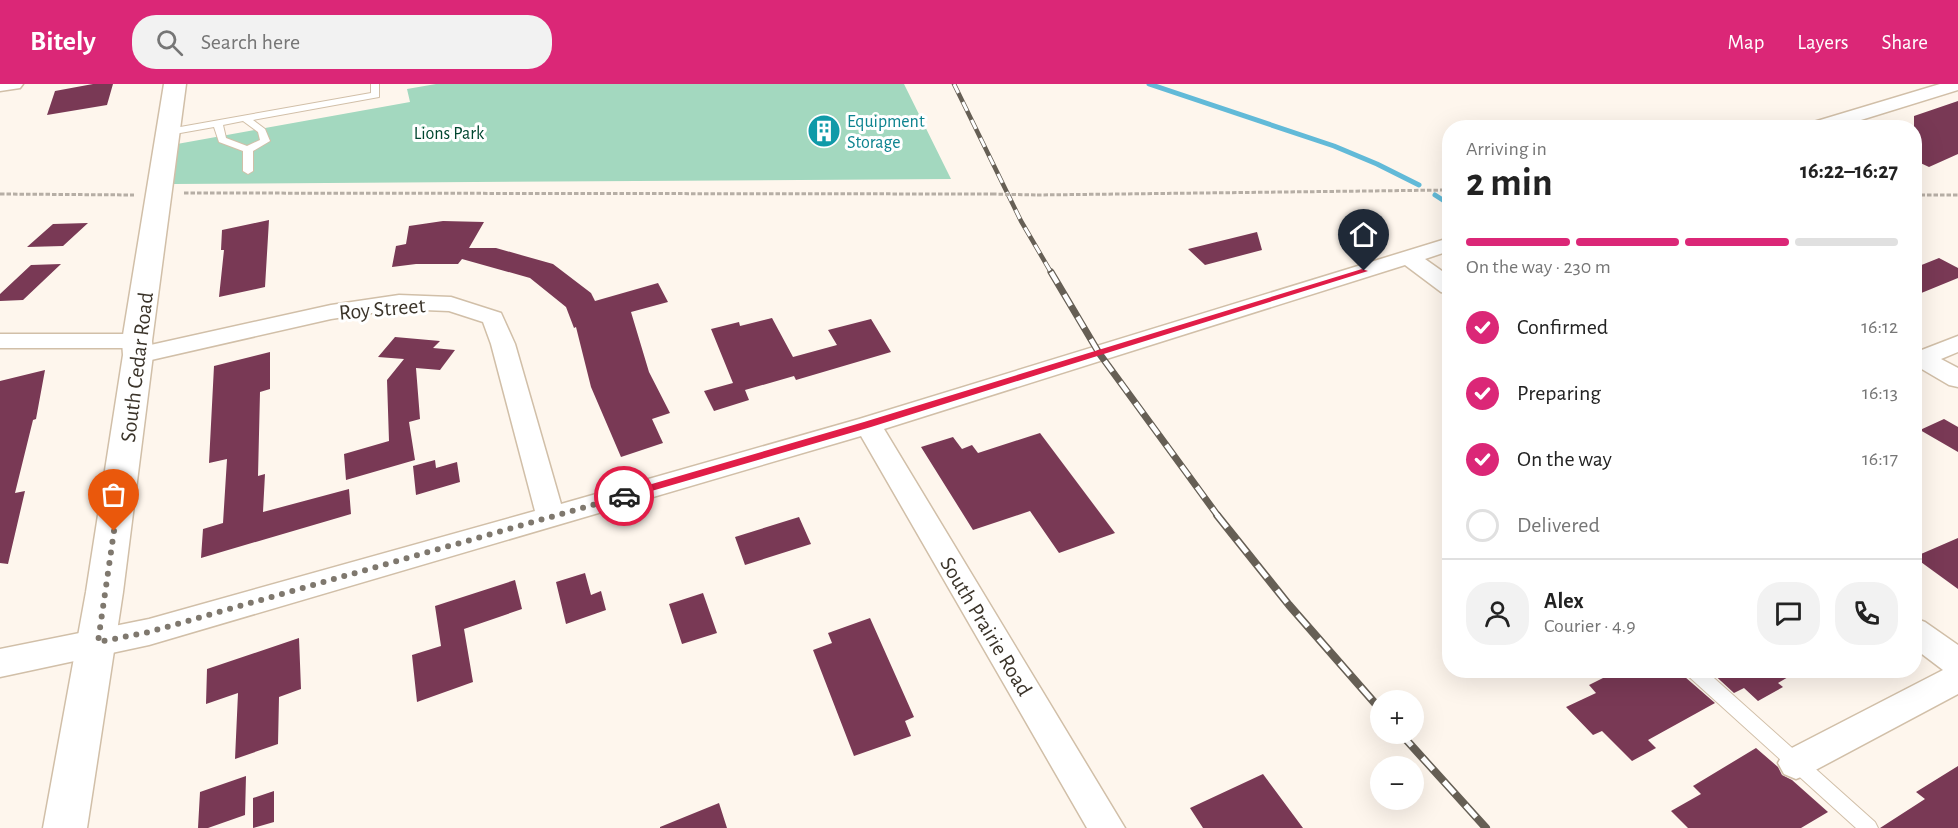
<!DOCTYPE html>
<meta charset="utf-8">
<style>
:root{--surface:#fff;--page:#f2f2f2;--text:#222;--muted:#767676;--line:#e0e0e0;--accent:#db2777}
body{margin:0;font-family:"Alegreya Sans",sans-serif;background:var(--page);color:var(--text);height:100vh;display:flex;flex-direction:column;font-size:22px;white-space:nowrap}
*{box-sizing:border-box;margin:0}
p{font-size:20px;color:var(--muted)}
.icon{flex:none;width:33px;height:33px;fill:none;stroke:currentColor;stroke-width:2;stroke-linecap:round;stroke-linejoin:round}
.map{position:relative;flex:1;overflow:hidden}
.side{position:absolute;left:1442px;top:36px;width:480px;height:558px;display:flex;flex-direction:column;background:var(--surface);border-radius:24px;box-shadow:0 6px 24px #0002}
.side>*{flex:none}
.controls{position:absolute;left:1370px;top:606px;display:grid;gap:12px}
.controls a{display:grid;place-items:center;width:54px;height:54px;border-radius:50%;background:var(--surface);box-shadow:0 6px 24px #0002;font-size:30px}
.pin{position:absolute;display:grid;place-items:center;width:51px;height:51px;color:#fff;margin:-62px -26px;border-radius:50% 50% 50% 0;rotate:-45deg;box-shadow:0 0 6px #0007}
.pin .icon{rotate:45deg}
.courier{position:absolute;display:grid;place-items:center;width:60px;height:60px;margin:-30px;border:4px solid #e11d48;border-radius:50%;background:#fff;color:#222;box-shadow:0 2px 8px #0007}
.head em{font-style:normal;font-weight:700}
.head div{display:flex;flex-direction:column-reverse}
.head{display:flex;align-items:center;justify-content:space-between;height:102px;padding:0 24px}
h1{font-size:39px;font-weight:700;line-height:45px}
.bar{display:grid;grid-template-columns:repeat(4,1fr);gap:9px 6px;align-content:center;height:72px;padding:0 24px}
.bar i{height:8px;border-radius:4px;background:var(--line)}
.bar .on{background:var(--accent)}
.bar p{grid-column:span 4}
.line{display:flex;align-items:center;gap:15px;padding:0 24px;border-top:2px solid var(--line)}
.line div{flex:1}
.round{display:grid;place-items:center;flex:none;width:63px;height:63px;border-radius:24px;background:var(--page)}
ol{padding:0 24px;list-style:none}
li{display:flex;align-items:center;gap:18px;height:66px}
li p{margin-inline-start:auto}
li .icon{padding:6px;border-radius:50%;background:var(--accent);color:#fff;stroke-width:4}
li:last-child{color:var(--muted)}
li i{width:33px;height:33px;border:3px solid var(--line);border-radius:50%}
header{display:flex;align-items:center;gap:36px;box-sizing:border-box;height:84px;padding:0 30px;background:var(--accent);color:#fff}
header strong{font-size:28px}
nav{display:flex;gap:33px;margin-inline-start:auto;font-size:21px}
.search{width:420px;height:54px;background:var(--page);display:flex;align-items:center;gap:15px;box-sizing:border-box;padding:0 21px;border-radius:24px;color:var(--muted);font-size:22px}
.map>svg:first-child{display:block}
.green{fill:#a3d8bf}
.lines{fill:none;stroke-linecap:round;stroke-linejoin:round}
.stream{stroke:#62bad8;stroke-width:5}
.building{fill:#793955}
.lane-casing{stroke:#d1bfa8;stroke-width:2}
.street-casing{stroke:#d1bfa8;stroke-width:3}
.secondary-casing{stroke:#d1bfa8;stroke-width:3}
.path{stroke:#b6aea5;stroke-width:3;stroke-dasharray:4.5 2;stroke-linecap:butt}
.lane{fill:#fff;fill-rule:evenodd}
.street{fill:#fff;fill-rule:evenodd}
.secondary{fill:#fff;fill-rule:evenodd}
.rail-far2-casing{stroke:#665f55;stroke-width:4.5}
.rail-far1-casing{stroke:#665f55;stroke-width:7}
.rail-casing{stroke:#665f55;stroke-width:8}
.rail-far2{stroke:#fff;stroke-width:3;stroke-dasharray:10;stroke-linecap:butt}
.rail-far1{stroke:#fff;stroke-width:4.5;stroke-dasharray:13;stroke-linecap:butt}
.rail{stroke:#fff;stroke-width:5;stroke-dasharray:16;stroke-linecap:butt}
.path-bridge{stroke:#b6aea5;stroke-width:3;stroke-dasharray:4.5 2;stroke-linecap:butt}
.route{fill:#e11d48}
.done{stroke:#7f786e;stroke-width:6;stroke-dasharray:0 10.8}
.labels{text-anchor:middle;stroke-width:6;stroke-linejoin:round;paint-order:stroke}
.far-culture-label{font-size:18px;fill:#0d838f;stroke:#fff;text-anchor:start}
.far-park-label{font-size:18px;fill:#00462f;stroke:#fff}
.street-label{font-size:22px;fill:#3b342a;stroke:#fff}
</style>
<header>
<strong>Bitely</strong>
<div class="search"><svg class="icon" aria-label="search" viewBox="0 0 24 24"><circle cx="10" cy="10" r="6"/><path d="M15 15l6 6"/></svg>Search here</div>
<nav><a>Map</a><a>Layers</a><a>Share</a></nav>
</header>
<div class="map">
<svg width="1958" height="744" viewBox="0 0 1958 744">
<rect width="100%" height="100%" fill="#fef6ed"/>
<path class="green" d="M 436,0 L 904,0 L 951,95 L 173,100 L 177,60 L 410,18 L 407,5 Z"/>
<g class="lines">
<path class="stream" d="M 1149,0 L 1334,62 L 1377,80 L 1419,101
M 1435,111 L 1449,120"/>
</g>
<path class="building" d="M 93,0 L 113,0 L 107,21 L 47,31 L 55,7 Z
M 1958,17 L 1958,70 L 1929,83 L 1914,76 L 1914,32 Z
M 269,136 L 265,203 L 219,213 L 224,166 L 221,166 L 222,146 Z
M 443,137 L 484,138 L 469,164 L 496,164 L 553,180 L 591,209 L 595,217 L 658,199 L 668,218 L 631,228 L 649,288 L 670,329 L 652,335 L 663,359 L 621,373 L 591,303 L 576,243 L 574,244 L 566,223 L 530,194 L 462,175 L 458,180 L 416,180 L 392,183 L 396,162 L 406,160 L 409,142 Z
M 88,139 L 63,162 L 27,163 L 53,140 Z
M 1257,148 L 1262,166 L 1205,181 L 1188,165 Z
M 1939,174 L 1958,184 L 1958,194 L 1914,212 L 1914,184 Z
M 61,180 L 23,216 L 0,217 L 0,210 L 31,181 Z
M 772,234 L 793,273 L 837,261 L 828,246 L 871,235 L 891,268 L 796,296 L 794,292 L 745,306 L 749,316 L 714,327 L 704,307 L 733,299 L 711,245 L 739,238 L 740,242 Z
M 395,253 L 440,257 L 433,264 L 455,266 L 440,286 L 416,284 L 420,335 L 409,338 L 415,376 L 346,396 L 344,370 L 389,357 L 387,296 L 404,275 L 378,273 Z
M 270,268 L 270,305 L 260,308 L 258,392 L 265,390 L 263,428 L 349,405 L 351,430 L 201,474 L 203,445 L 223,439 L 227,375 L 209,379 L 214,282 Z
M 45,286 L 36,335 L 33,336 L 15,409 L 25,407 L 8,480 L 0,479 L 0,297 Z
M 1944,335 L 1958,343 L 1958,368 L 1920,346 Z
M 1040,349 L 1115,449 L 1059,469 L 1030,427 L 973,446 L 921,363 L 953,353 L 962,365 L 972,361 L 978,369 Z
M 435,376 L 436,384 L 457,378 L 460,398 L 416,411 L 413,382 Z
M 799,433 L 811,460 L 745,481 L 735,453 Z
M 1958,454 L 1958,505 L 1914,473 Z
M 585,489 L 591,511 L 601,507 L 606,526 L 566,540 L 556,498 Z
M 515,496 L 522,525 L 464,545 L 473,598 L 417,618 L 412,571 L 441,562 L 435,522 Z
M 703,509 L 717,549 L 682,560 L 669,520 Z
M 870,534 L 914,633 L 905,637 L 911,652 L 854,672 L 813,566 L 832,559 L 828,549 Z
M 299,554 L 301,605 L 279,613 L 278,660 L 235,675 L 238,609 L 206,620 L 207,585 Z
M 1619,586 L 1683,586 L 1685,593 L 1715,619 L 1648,656 L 1656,664 L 1632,677 L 1602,647 L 1593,651 L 1566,623 L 1596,609 L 1589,601 Z
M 1709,586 L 1800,586 L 1778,599 L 1783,603 L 1758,617 L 1744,604 L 1734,609 Z
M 1756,664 L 1778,683 L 1782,691 L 1792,696 L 1828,728 L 1801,744 L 1688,744 L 1671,727 L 1701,710 L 1693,702 Z
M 1958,682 L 1958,744 L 1880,744 L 1925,715 L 1916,708 Z
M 1263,690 L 1303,744 L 1203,744 L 1190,724 Z
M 246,692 L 245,731 L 208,744 L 198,744 L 200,708 Z
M 274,707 L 274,738 L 253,744 L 253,714 Z
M 719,719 L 727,744 L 660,744 L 660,743 Z"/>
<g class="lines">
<g class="lane-casing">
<path id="lane" d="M 371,0 L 379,0 L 379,13 L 253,36 L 265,45 L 270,57 L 253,67 L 253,87 L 248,90 L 243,87 L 243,67 L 219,58 L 214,43 L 169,51 L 164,48 L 169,45 L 371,9 ZM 243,37 L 258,48 L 260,56 L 247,62 L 226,54 L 223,41 Z
M 1685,586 L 1705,586 L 1875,738 L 1878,744 L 1856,744 L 1687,591 Z"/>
</g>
<g class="street-casing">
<path id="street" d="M 0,0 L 23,0 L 20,4 L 0,7 Z
M 1940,0 L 1958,0 L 1958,6 L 1835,44 L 1805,44 L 1807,40 Z
M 1449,154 L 1449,167 L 1425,175 L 1449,192 L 1449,210 L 1441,208 L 1405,181 L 884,345 L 1125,744 L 1087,744 L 861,352 L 149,561 L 0,593 L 0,565 L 149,535 L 535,427 L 491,260 L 483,238 L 449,227 L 399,225 L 331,235 L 138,279 L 129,276 L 126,271 L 129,266 L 134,264 L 0,264 L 0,250 L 137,250 L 145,252 L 149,257 L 146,262 L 331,221 L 399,211 L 451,213 L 501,229 L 515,260 L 561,420 L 859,335 Z
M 1958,252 L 1958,268 L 1941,275 L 1958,284 L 1958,303 L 1949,301 L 1920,284 L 1914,286 L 1914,269 Z
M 1914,534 L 1925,538 L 1958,561 L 1958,610 L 1808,690 L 1796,695 L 1784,690 L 1778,679 L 1784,668 L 1943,586 L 1914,564 Z"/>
</g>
<g class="secondary-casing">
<path id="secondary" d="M 164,0 L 186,0 L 152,257 L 153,271 L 123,508 L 87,744 L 43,744 L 86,508 L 123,271 L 122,257 Z"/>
</g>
<path class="path" d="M 184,109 L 992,110
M 0,110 L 134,111
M 1037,111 L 1449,106
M 1914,111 L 1958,111"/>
<use href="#lane" class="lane"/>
<use href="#street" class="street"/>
<use href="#secondary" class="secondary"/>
<g class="rail-far2-casing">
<path id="rail-far2" d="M 954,0 L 1021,137 L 1052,190"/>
</g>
<g class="rail-far1-casing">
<path id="rail-far1" d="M 1051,188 L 1099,269 L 1218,432"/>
</g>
<g class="rail-casing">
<path id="rail" d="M 1217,431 L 1289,521 L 1380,625
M 1401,650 L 1486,744"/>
</g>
<use href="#rail-far2" class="rail-far2"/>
<use href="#rail-far1" class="rail-far1"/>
<use href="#rail" class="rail"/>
<path class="path-bridge" d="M 992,110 L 1037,111"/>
</g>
<path class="route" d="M 1362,185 L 1368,187 L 871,343 L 624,415 L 619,412 L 621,409 L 864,338 Z"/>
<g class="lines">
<path class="done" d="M 114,447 L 98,558 L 149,548 L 624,412"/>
</g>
<defs>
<g id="building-disc" transform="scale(1.725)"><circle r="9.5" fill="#0f9aa8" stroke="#fff"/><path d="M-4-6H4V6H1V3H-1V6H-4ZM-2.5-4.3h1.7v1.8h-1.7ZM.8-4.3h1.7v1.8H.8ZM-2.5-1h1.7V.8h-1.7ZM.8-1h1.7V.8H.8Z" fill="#fff"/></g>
</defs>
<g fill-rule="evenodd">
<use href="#building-disc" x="824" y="47"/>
</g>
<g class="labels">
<g class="far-culture-label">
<text x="847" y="43">Equipment<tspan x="847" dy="21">Storage</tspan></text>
</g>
<g class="far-park-label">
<text x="449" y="55">Lions Park</text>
</g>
<g class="street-label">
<text transform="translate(382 224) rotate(-5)" y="8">Roy Street</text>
<text transform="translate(136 283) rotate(-83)" y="8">South Cedar Road</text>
<text transform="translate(987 542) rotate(59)" y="8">South Prairie Road</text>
</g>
</g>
</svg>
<div class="controls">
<a>+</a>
<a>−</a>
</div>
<div class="pin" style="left:114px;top:447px;background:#ea580c"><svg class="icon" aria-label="bag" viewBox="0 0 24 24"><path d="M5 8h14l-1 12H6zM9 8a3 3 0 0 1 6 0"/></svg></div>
<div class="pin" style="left:1364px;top:187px;background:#1f2937"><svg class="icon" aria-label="home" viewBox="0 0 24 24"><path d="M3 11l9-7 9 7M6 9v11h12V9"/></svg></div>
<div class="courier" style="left:624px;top:412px"><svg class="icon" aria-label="car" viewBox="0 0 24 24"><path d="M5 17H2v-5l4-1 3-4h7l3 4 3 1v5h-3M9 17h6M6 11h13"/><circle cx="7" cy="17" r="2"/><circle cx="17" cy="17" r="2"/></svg></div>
<section class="side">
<div class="head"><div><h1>2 min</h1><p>Arriving in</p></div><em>16:22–16:27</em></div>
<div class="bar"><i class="on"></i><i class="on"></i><i class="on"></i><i></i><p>On the way · 230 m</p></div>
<ol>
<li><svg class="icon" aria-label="check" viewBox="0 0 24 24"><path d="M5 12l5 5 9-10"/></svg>Confirmed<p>16:12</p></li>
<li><svg class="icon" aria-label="check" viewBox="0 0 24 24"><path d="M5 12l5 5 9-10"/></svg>Preparing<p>16:13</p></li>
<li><svg class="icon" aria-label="check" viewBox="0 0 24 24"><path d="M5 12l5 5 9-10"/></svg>On the way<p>16:17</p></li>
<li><i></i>Delivered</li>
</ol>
<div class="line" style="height:108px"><a class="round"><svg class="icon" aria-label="person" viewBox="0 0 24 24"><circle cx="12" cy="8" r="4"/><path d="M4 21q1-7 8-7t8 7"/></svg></a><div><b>Alex</b><p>Courier · 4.9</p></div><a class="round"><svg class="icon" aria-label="chat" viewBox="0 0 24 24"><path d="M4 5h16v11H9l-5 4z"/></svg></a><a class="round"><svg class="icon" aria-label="phone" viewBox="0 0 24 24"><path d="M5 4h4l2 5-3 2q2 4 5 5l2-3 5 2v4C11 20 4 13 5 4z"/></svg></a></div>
</section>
</div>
